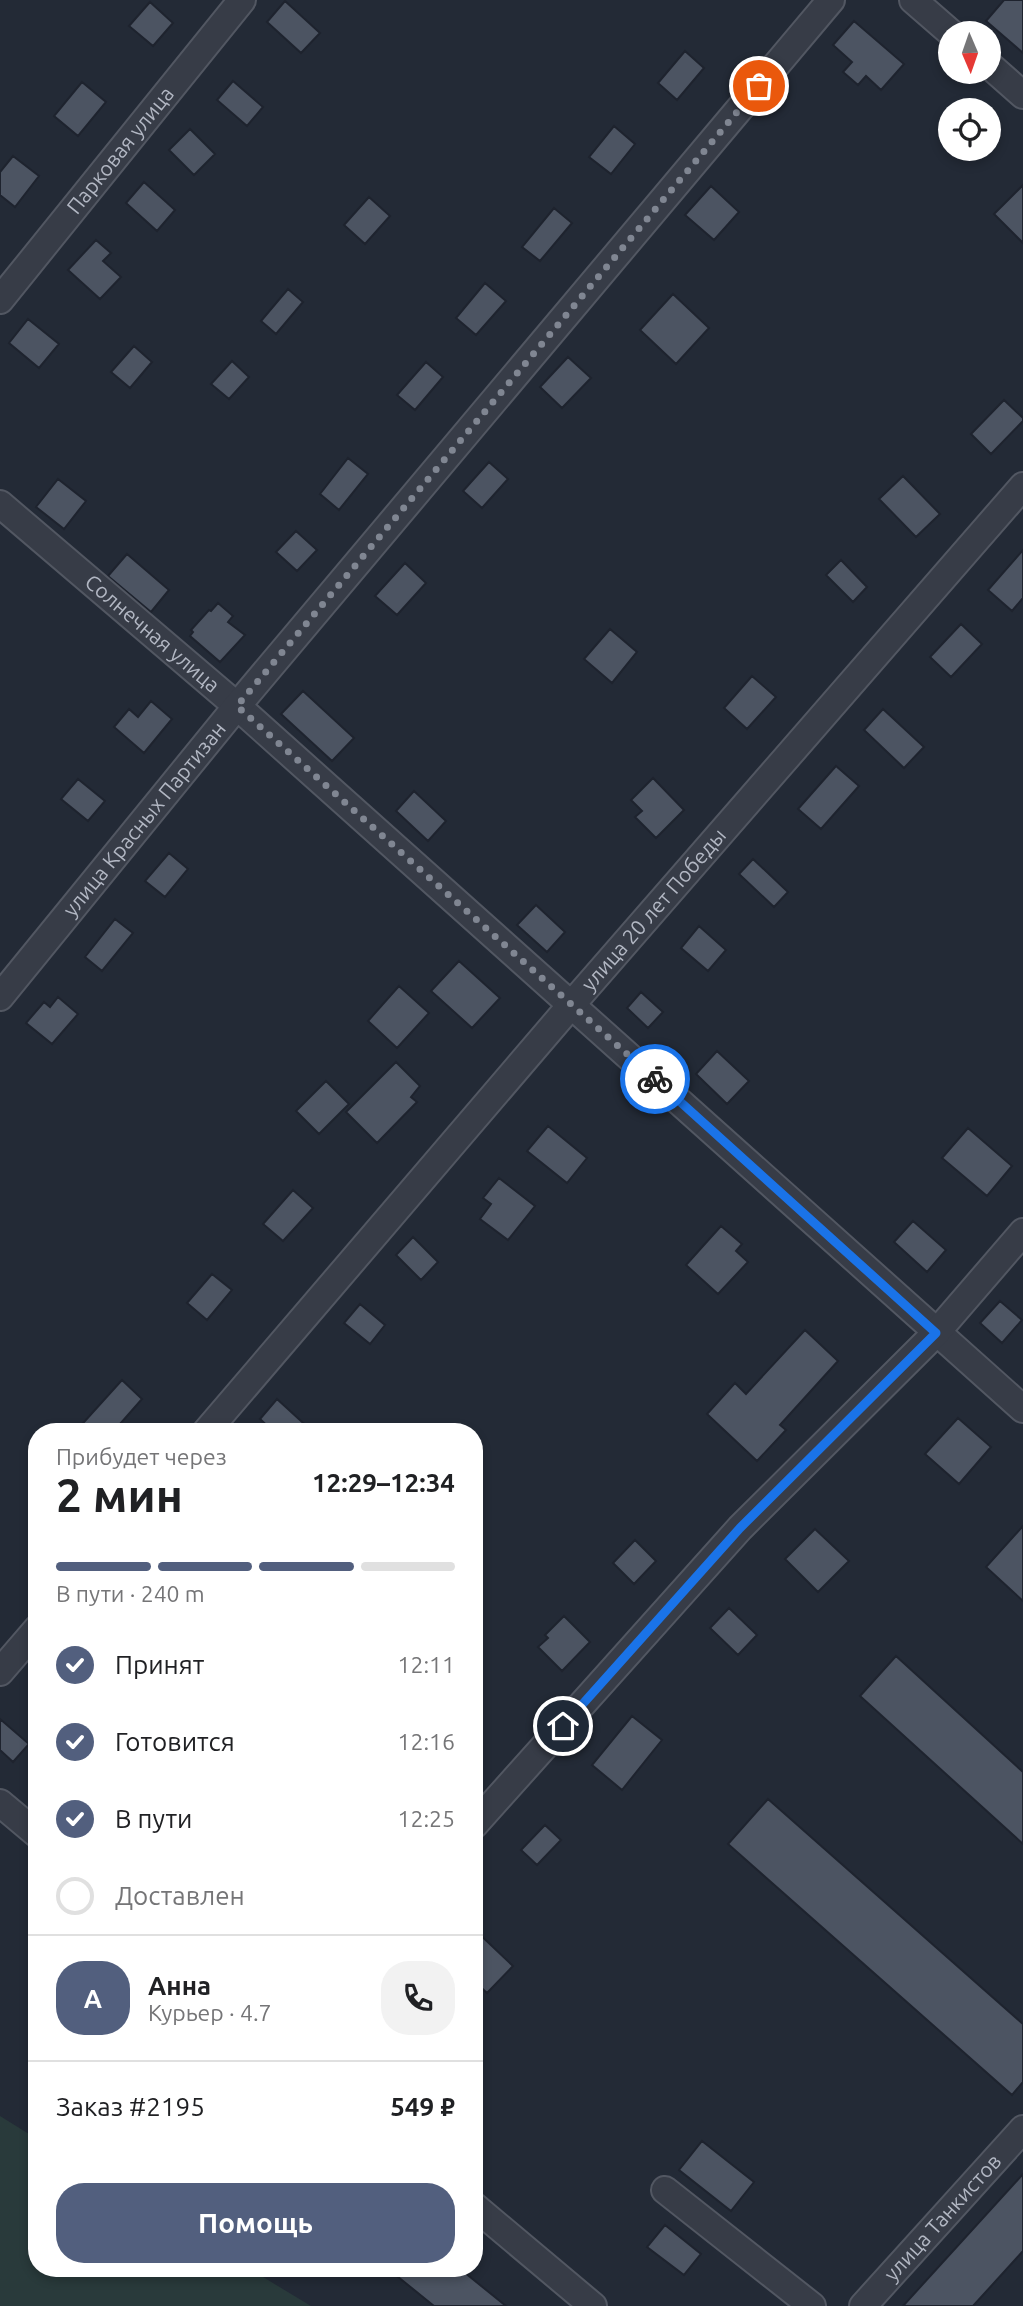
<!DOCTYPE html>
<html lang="ru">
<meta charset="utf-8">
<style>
:root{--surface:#fff;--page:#f2f2f2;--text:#202124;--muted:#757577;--line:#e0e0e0;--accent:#525f7e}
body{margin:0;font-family:Ubuntu,sans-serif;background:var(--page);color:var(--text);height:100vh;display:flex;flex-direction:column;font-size:26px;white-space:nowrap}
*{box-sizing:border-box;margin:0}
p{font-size:23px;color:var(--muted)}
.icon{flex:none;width:38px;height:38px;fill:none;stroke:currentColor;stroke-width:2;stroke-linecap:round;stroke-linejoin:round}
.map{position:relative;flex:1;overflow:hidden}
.panel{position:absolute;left:28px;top:1423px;width:455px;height:854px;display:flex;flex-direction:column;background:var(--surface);border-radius:28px;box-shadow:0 4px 10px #0003}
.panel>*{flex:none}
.needle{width:46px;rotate:178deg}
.fabs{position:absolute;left:938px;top:21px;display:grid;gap:14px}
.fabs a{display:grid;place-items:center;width:63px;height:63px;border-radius:50%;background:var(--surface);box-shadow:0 4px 10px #0003;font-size:35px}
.pin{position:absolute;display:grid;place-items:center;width:60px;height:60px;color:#fff;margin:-30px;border:4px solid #fff;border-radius:50%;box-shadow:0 2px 7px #0007}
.courier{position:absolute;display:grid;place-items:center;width:70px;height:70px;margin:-35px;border:5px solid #1a73e8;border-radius:50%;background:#fff;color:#222;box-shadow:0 2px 9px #0007}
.summary em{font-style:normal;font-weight:700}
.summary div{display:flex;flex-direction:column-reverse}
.summary{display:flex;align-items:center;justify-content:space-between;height:119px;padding:0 28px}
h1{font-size:46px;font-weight:700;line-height:52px}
.bar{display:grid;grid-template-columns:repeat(4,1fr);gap:10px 7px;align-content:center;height:84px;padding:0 28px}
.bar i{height:9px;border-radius:5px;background:var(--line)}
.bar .current{background:var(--accent)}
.bar p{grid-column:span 4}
.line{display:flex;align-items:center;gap:18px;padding:0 28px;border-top:2px solid var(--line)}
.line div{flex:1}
.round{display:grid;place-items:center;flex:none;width:74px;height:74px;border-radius:28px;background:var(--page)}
ol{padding:0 28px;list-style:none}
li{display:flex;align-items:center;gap:21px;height:77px}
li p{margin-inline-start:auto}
li .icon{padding:7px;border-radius:50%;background:var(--accent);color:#fff;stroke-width:4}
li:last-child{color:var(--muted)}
li i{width:38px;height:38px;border:4px solid var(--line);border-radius:50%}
.primary-button{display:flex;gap:14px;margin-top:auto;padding:14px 28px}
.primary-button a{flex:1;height:80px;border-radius:28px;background:var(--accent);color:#fff;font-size:28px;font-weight:700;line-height:80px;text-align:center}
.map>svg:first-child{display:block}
.green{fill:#293a3b}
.building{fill:#4c5462;stroke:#1e232e;stroke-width:2}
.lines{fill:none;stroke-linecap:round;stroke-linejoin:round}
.minor-casing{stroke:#525762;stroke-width:30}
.minor{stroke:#373c47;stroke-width:26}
.done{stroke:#808692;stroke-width:7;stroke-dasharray:0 12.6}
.route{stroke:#1a73e8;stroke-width:9}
.labels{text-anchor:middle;stroke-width:5;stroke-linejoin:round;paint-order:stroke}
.street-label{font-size:21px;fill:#b2b7c3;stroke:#1c212c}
</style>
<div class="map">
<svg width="1023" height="2306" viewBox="0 0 1023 2306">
<rect width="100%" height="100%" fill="#232a36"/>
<path class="green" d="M 0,2116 L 37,2139 L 37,2268 L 248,2268 L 311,2306 L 0,2306 Z"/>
<path class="building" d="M 1004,0 L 1023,0 L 1023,53 L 986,21 Z
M 285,1 L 320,33 L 301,53 L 267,22 Z
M 150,2 L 173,23 L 153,46 L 129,26 Z
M 854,21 L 904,64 L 881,90 L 866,76 L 858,85 L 843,72 L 852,62 L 833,45 Z
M 685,51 L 704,68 L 677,100 L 658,83 Z
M 233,81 L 263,107 L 247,126 L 217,100 Z
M 82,82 L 106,102 L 78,136 L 54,116 Z
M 614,126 L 635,144 L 611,174 L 589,157 Z
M 190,129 L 215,154 L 194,175 L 169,150 Z
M 13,156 L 39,176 L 15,207 L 0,195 L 0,172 Z
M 144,182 L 175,210 L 157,231 L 126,203 Z
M 1023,185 L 1023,243 L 994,214 Z
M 711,186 L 739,212 L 714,240 L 685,215 Z
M 369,197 L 390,216 L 365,244 L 344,225 Z
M 554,208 L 572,223 L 540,261 L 522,247 Z
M 96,240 L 111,253 L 103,261 L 121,277 L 100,299 L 68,270 Z
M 485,283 L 506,301 L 476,335 L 456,318 Z
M 288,289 L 303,302 L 276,334 L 261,321 Z
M 673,294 L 709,328 L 676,364 L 640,330 Z
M 28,319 L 59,344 L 39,368 L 9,343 Z
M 134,346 L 152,362 L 130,388 L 111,372 Z
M 568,357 L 591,378 L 562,408 L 540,387 Z
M 232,361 L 249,377 L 229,399 L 211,384 Z
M 426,362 L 443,377 L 415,410 L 397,395 Z
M 1004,400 L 1023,418 L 1023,421 L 991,454 L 971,434 Z
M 348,458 L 368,474 L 339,510 L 320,494 Z
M 489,462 L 508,479 L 482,508 L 463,491 Z
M 903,476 L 940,514 L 916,537 L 879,499 Z
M 58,479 L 86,501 L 64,529 L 36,507 Z
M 296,531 L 317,550 L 297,571 L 276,552 Z
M 1023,550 L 1023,598 L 1012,611 L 988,590 Z
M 127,554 L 169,590 L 151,612 L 108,576 Z
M 841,560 L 867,587 L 853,602 L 826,575 Z
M 405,563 L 426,583 L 397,615 L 375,596 Z
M 218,603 L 233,616 L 228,622 L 245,635 L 220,662 L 190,636 L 193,632 L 191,630 L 209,610 L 211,611 Z
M 961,624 L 982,644 L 951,677 L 930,657 Z
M 610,629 L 637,652 L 612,683 L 584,659 Z
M 752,676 L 776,697 L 747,729 L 724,708 Z
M 303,691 L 354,738 L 332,761 L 281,714 Z
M 151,701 L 172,719 L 144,753 L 114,727 L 129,709 L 138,717 Z
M 883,709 L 924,747 L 904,768 L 864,730 Z
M 836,766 L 859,786 L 821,829 L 798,809 Z
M 653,778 L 684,810 L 656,838 L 635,817 L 642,811 L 631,800 Z
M 78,779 L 105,801 L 88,821 L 61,799 Z
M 414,791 L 446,821 L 428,841 L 396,811 Z
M 169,853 L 188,869 L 165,897 L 145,881 Z
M 753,859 L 788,892 L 774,907 L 739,874 Z
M 536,905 L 565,932 L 547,952 L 517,925 Z
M 115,919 L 133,933 L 102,971 L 85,957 Z
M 699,926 L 726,950 L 708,971 L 681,948 Z
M 459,961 L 500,998 L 472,1028 L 431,991 Z
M 399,986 L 429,1013 L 397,1048 L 368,1021 Z
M 641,992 L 663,1012 L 648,1028 L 627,1008 Z
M 58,997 L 78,1014 L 52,1044 L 26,1023 L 44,1002 L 50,1007 Z
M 717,1051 L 749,1081 L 727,1104 L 696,1074 Z
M 396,1062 L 420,1086 L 411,1097 L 417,1102 L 377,1143 L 346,1112 Z
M 326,1081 L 349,1104 L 319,1134 L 296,1111 Z
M 548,1126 L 587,1158 L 567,1183 L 527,1151 Z
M 968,1128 L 1012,1166 L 987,1196 L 942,1158 Z
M 499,1178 L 535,1206 L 508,1240 L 480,1219 L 491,1204 L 483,1198 Z
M 293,1190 L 313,1208 L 283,1241 L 263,1224 Z
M 913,1221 L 946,1250 L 927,1272 L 894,1242 Z
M 721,1226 L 742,1244 L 736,1251 L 748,1262 L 718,1294 L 686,1265 Z
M 413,1237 L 438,1262 L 421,1280 L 396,1255 Z
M 212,1274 L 232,1290 L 207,1320 L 187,1303 Z
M 1000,1301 L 1022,1320 L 1002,1343 L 980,1323 Z
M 360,1304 L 385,1325 L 370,1344 L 344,1323 Z
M 805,1330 L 838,1361 L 780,1425 L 786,1430 L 757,1461 L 707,1414 L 735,1383 L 746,1394 Z
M 122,1380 L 142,1399 L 113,1432 L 75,1432 Z
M 277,1399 L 313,1432 L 274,1432 L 260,1419 Z
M 958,1418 L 991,1447 L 959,1484 L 925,1454 Z
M 1023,1526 L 1023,1601 L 986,1567 Z
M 815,1529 L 849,1561 L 818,1592 L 785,1559 Z
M 635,1540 L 656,1561 L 634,1584 L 613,1563 Z
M 729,1608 L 757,1635 L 738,1655 L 710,1628 Z
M 564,1616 L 590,1642 L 562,1671 L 538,1647 L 548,1638 L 545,1635 Z
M 896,1656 L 1023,1772 L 1023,1844 L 860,1696 Z
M 632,1716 L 662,1740 L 622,1790 L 592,1765 Z
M 0,1719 L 29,1744 L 13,1762 L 0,1750 Z
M 768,1799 L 1023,2024 L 1023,2082 L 1012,2095 L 728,1844 Z
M 545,1825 L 561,1840 L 537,1865 L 521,1850 Z
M 474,1929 L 513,1966 L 487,1993 L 474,1981 Z
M 702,2141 L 754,2182 L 731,2211 L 679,2170 Z
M 1023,2174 L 1023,2251 L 973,2306 L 903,2306 Z
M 665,2225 L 701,2254 L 684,2275 L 647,2247 Z
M 387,2268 L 459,2268 L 506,2306 L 434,2306 Z"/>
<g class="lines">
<g class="minor-casing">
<g id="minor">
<path d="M 913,0 L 951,33"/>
<path d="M 989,65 L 1023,95"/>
<path id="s1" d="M 0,300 L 242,0"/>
<path id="s2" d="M 0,504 L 237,706 L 1023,1409"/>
<path id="s3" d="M 0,997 L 237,706 L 831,0"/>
<path id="s4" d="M 206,1432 L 572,1004 L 1023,486"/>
<path d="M 0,1672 L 37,1629"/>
<path d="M 0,1803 L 37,1834"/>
<path d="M 474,1825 L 740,1528 L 936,1333 L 1023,1232"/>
<path d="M 665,2190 L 812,2306"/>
<path d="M 474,2206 L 593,2306"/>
<path id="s5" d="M 863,2306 L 1023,2129"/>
</g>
</g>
<use href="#minor" class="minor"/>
</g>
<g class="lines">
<path class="done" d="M 655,1079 L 237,706 L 759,86"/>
<path class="route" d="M 563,1726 L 740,1528 L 936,1333 L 655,1079"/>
</g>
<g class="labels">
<g class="street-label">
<text dy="7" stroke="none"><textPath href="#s1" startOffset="192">Парковая улица</textPath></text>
<text dy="7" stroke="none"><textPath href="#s2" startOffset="200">Солнечная улица</textPath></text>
<text dy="7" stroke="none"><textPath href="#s3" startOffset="229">улица Красных Партизан</textPath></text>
<text dy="7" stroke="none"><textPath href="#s4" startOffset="688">улица 20 лет Победы</textPath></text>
<text dy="7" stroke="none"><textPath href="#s5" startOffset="119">улица Танкистов</textPath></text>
</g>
</g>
</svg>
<div class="fabs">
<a><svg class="needle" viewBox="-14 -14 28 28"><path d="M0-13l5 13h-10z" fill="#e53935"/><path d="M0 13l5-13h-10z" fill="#757577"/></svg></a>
<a><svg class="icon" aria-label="locate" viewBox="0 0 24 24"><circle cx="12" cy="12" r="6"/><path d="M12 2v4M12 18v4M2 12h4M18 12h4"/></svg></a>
</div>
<div class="pin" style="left:759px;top:86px;background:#ea580c"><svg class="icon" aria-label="bag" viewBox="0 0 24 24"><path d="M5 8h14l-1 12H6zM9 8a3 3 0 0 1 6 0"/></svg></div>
<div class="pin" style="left:563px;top:1726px;background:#1f2937"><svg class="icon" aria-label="home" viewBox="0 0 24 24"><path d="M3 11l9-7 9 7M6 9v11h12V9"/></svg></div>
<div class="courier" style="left:655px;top:1079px"><svg class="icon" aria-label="bike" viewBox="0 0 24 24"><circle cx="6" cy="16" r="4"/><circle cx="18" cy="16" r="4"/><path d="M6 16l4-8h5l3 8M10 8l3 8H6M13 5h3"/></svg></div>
<section class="panel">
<div class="summary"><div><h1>2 мин</h1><p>Прибудет через</p></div><em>12:29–12:34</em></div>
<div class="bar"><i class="current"></i><i class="current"></i><i class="current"></i><i></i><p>В пути · 240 m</p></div>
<ol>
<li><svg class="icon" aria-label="check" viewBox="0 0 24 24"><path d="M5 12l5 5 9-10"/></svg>Принят<p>12:11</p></li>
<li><svg class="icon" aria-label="check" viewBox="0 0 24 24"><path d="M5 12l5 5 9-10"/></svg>Готовится<p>12:16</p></li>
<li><svg class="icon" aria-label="check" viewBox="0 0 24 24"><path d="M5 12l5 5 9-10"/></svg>В пути<p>12:25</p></li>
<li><i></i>Доставлен</li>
</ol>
<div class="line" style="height:126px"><b class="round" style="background:var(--accent);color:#fff">А</b><div><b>Анна</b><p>Курьер · 4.7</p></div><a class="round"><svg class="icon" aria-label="phone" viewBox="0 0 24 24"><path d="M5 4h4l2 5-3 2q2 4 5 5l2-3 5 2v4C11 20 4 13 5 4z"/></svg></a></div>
<div class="line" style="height:91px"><div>Заказ #2195</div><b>549 ₽</b></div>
<div class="primary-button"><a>Помощь</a></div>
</section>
</div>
